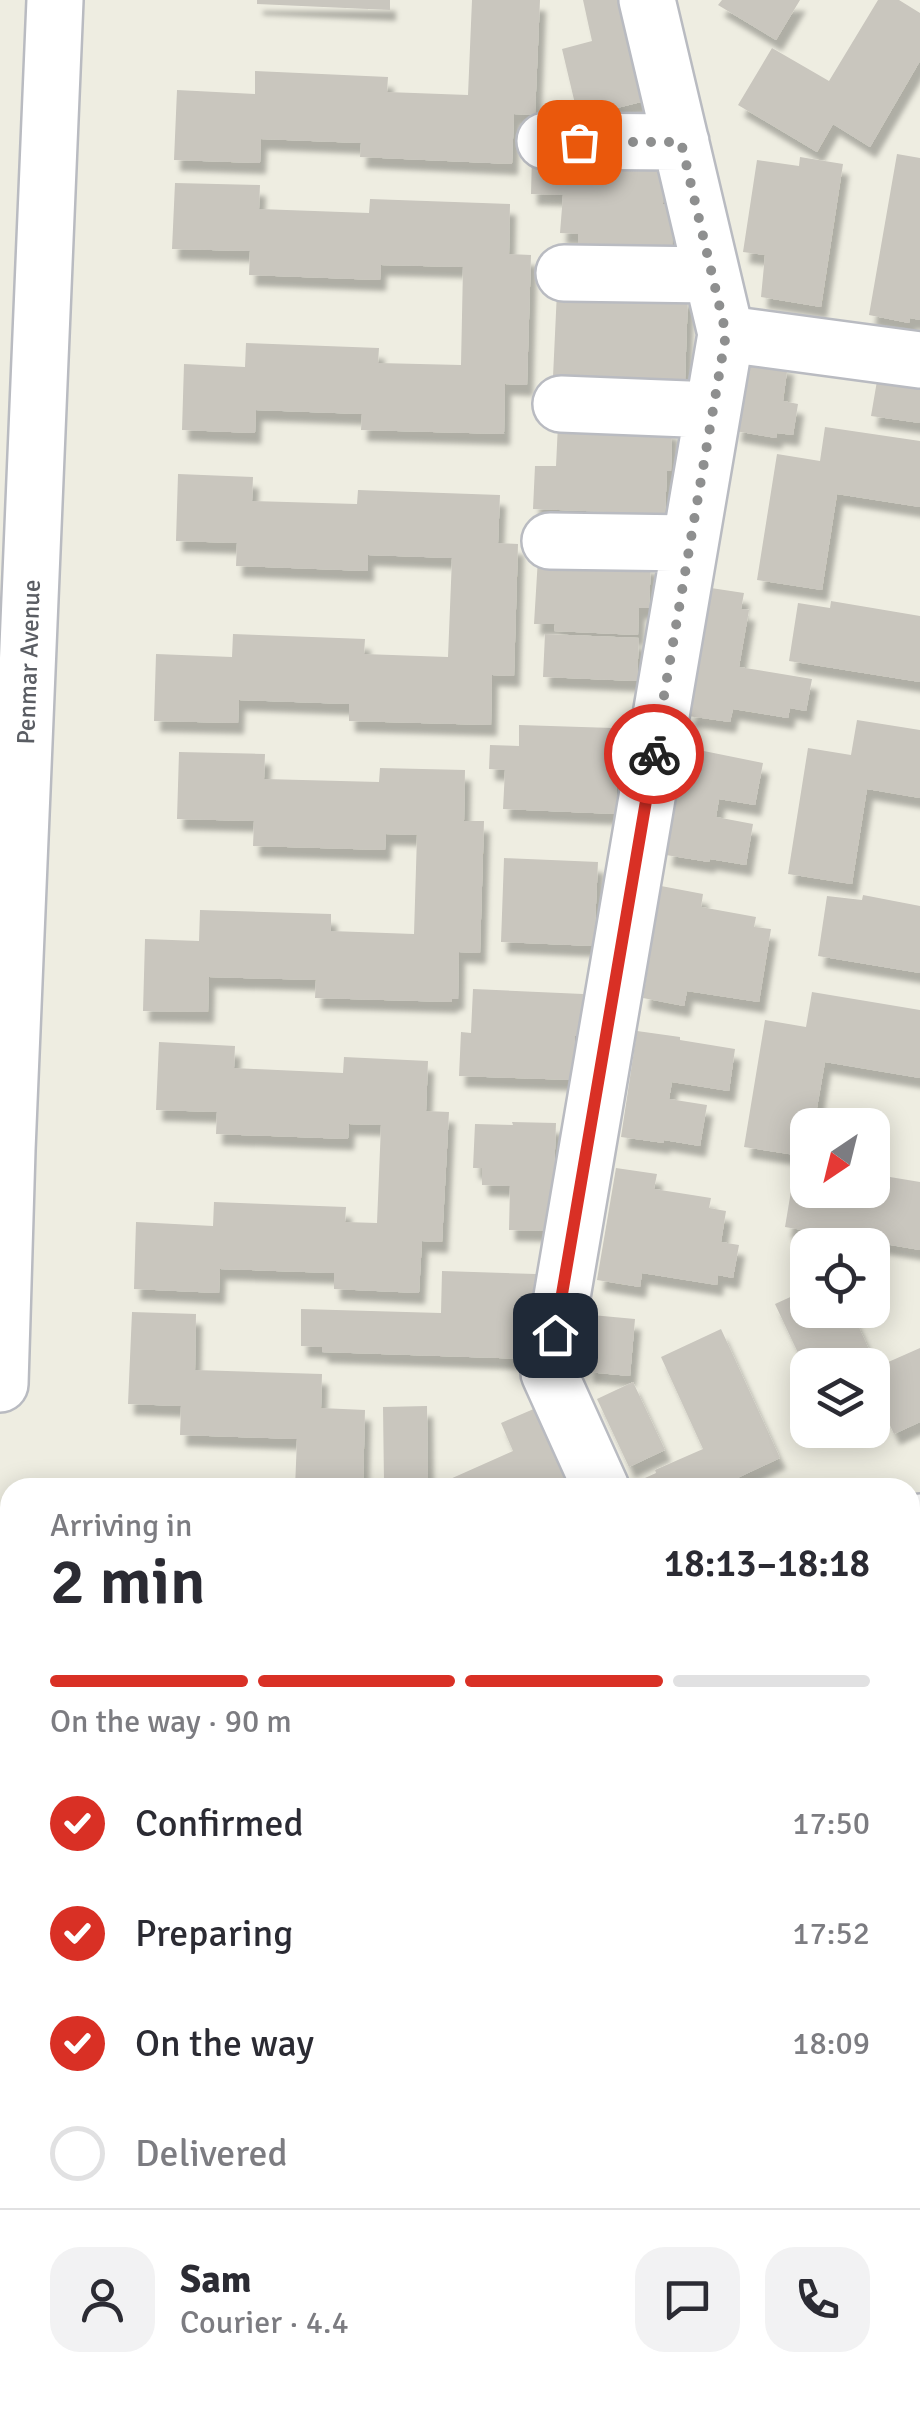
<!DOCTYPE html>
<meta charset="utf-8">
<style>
:root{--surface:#fff;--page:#f2f2f3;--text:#2b2b33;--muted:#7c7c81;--line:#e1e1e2;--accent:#d93025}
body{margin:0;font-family:Signika,sans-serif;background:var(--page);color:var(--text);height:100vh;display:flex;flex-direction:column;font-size:38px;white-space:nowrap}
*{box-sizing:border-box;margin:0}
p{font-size:32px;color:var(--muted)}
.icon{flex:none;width:55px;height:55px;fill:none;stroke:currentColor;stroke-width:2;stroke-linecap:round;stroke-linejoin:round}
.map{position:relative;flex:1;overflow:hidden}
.sheet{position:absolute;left:0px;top:1478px;width:920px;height:932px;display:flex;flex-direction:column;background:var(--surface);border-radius:30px 30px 0 0;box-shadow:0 5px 25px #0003}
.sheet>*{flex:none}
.needle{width:65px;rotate:215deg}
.fabs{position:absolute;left:790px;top:1108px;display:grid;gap:20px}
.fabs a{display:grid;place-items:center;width:100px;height:100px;border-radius:20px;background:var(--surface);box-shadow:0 5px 25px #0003;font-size:50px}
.pin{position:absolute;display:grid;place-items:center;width:85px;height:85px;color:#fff;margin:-42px;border-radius:20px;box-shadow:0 5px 15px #0006}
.courier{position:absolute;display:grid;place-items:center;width:100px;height:100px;margin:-50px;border:8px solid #d93025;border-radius:50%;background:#fff;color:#222;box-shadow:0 2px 12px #0007}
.overview em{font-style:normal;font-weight:600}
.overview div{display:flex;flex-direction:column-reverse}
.overview{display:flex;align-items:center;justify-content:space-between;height:170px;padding:0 50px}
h1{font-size:65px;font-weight:600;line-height:75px}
.bar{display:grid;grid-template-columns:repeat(4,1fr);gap:15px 10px;align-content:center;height:120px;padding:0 50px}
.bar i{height:12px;border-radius:8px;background:var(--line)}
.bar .selected{background:var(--accent)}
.bar p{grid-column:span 4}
.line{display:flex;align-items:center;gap:25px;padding:0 50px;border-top:2px solid var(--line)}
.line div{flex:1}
.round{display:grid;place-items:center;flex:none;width:105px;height:105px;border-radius:30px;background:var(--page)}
ol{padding:0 50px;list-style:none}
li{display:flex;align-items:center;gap:30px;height:110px}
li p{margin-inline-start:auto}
li .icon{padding:10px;border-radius:50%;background:var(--accent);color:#fff;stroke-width:4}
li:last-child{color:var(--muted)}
li i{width:55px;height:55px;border:5px solid var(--line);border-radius:50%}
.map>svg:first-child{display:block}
.building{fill:#c9c6be;filter:url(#shadow)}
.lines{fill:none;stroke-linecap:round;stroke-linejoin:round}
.minor-casing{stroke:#b9bbc1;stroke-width:60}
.minor{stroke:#fff;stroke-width:55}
.done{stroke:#8e8f8f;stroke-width:10;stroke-dasharray:0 18}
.route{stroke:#d93025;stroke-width:12}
.labels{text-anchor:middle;stroke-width:8;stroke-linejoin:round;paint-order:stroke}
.street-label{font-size:25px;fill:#5a5d63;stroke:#fff}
</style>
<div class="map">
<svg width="920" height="2409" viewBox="0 0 920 2409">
<defs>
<filter id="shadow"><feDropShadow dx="6" dy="11" stdDeviation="2.5" flood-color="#0004"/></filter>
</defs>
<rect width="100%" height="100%" fill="#eeede1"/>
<path class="building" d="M 257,0 L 390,0 L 390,10 L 257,4 Z
M 472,0 L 540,0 L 535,115 L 514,114 L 512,164 L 360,157 L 361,143 L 261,139 L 260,163 L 174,160 L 177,90 L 255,94 L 255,71 L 388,77 L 387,92 L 468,95 Z
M 583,0 L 629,0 L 653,99 L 609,110 L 607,101 L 576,108 L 562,49 L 592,41 Z
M 722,0 L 800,0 L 776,40 L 718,5 Z
M 878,0 L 899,0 L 920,13 L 920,61 L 870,147 L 833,124 L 817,152 L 738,105 L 772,48 L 829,81 Z
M 897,154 L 920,158 L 920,320 L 910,318 L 909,323 L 869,315 Z
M 532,156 L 664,161 L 663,204 L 673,205 L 672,248 L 578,244 L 578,234 L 560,233 L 563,195 L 531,194 Z
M 800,157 L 843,164 L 821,307 L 761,297 L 765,255 L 743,252 L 757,160 L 799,166 Z
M 175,183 L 260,185 L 259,209 L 369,213 L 370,199 L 510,204 L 509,254 L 531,255 L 527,385 L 505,384 L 504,434 L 361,430 L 362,414 L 256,410 L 255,433 L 182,430 L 184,364 L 245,367 L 246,343 L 379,348 L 378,363 L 461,365 L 463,267 L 381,265 L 380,280 L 249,275 L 250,251 L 172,249 Z
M 557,291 L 688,296 L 685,381 L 553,377 Z
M 746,357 L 788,364 L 783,401 L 798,404 L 793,435 L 777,433 L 776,438 L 735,431 Z
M 878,375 L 920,381 L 920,423 L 871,416 Z
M 558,424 L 672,428 L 671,471 L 667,471 L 665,514 L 533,509 L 535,466 L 556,466 Z
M 825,427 L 920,441 L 920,507 L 837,494 L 822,590 L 757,580 L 777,454 L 820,461 Z
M 178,474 L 253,477 L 252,501 L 357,504 L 358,490 L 500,495 L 498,543 L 518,544 L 514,676 L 492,675 L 491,725 L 349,721 L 349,704 L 239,700 L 238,723 L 154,721 L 156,654 L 232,657 L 233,634 L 365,639 L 364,654 L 448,657 L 452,558 L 368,555 L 368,571 L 236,566 L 237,543 L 176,541 Z
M 538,558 L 651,563 L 649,608 L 639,608 L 638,635 L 554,631 L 555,624 L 534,624 Z
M 711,588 L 744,593 L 741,609 L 749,610 L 739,667 L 812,679 L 806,711 L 790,708 L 788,718 L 733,709 L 730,722 L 688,716 Z
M 831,601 L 920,616 L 920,682 L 789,661 L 798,603 L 830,608 Z
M 545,634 L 639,638 L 637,681 L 543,677 Z
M 857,720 L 920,730 L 920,798 L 867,789 L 852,884 L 788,874 L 808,748 L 851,755 Z
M 519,725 L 613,728 L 612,771 L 617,771 L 616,814 L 503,809 L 505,770 L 489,769 L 490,745 L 519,746 Z
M 684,747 L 763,763 L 755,805 L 719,799 L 716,817 L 753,824 L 746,865 L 710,859 L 709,862 L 666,855 Z
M 179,752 L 265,754 L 264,779 L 379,782 L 380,768 L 465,770 L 464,821 L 484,821 L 480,953 L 459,952 L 458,999 L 452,999 L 452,1002 L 315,998 L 316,980 L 209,977 L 208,1012 L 143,1011 L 145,939 L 199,941 L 200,910 L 331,914 L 331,931 L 414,934 L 417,835 L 386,834 L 385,850 L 253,846 L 254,821 L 177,819 Z
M 504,858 L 598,862 L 594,946 L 501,942 Z
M 661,886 L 703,894 L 701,907 L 756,917 L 754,927 L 771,929 L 759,1002 L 687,991 L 684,1006 L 643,998 Z
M 863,895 L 920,906 L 920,973 L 818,956 L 827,896 L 862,900 Z
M 473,989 L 583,994 L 581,1036 L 575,1036 L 574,1080 L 459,1076 L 461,1032 L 471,1033 Z
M 812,992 L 920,1010 L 920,1078 L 825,1062 L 814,1125 L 808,1125 L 808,1157 L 744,1147 L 765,1020 L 806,1027 Z
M 637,1031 L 680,1037 L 680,1040 L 735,1049 L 729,1091 L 672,1082 L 669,1099 L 707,1105 L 700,1146 L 664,1140 L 664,1143 L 621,1137 Z
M 159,1042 L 235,1046 L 234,1068 L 343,1073 L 344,1057 L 428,1061 L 426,1111 L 449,1112 L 442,1242 L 422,1241 L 419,1293 L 334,1289 L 334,1273 L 220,1269 L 219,1293 L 134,1289 L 136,1222 L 213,1226 L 214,1202 L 346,1207 L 345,1222 L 377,1223 L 381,1125 L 349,1124 L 348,1139 L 216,1134 L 217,1112 L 156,1110 Z
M 512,1122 L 556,1123 L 552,1231 L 509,1230 L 510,1186 L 482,1185 L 482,1168 L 473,1168 L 475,1124 L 513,1125 Z
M 795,1167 L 808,1170 L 808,1190 L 872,1190 L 872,1174 L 920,1182 L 920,1250 L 785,1227 Z
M 616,1168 L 657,1174 L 654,1189 L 711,1198 L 709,1208 L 726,1211 L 721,1242 L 739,1245 L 733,1278 L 718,1275 L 717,1285 L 642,1273 L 640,1287 L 597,1280 Z
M 442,1271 L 536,1274 L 535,1316 L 530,1316 L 528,1359 L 322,1352 L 322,1347 L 301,1346 L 301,1309 L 441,1313 Z
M 808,1289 L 808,1310 L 851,1310 L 877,1367 L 920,1348 L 920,1422 L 894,1434 L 883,1410 L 872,1415 L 872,1365 L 808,1365 L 808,1374 L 775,1304 Z
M 132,1312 L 196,1314 L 195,1370 L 322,1374 L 321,1408 L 365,1410 L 363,1488 L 295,1488 L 297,1439 L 180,1435 L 181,1406 L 128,1404 Z
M 592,1315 L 635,1319 L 630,1376 L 587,1372 Z
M 721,1329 L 780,1458 L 731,1481 L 734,1488 L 639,1488 L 636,1482 L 656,1473 L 655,1470 L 703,1449 L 661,1357 Z
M 633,1382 L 665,1450 L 629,1467 L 597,1399 Z
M 543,1405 L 580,1488 L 430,1488 L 513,1451 L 501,1423 Z
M 427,1406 L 428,1482 L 384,1483 L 383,1407 Z
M 920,1625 L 920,1767 L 910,1771 L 910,1630 Z
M 920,1815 L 920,1861 L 910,1857 L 910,1837 Z
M 910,1887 L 920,1890 L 920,1977 L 910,1974 Z
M 920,2014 L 920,2071 L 915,2061 L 910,2032 L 910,2016 Z
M 920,2119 L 920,2176 L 910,2178 L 910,2120 Z
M 78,2400 L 124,2400 L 123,2409 L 78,2409 Z
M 217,2400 L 262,2400 L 262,2409 L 216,2409 Z
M 275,2400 L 322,2400 L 321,2409 L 275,2409 Z
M 412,2400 L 459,2400 L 459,2409 L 412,2409 Z
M 473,2401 L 520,2402 L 519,2409 L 473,2409 Z"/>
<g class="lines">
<g class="minor-casing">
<path id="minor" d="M 545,141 L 681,142
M 564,273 L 712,275
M 726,334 L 920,360
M 561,404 L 713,410
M 550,541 L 690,543
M 0,1384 L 7,1150 L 55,0
M 601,1488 L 549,1373 L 726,334 L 647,0
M 910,1526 L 920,1522
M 0,1945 L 8,2007 L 0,2185
M 0,2294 L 10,2295
M 910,2334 L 920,2335"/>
</g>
<use href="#minor" class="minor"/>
</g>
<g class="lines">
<path class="done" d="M 579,142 L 681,142 L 726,334 L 654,754"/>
<path class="route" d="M 555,1335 L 654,754"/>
</g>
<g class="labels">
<g class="street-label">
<text transform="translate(28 662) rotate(-88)" y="9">Penmar Avenue</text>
</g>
</g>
</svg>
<div class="fabs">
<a><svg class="needle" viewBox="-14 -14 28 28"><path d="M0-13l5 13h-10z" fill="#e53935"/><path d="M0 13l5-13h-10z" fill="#7c7c81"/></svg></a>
<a><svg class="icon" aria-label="locate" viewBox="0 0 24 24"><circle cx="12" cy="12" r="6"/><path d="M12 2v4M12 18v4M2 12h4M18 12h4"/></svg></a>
<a><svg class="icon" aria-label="layers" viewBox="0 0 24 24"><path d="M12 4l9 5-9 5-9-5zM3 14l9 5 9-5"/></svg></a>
</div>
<div class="pin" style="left:579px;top:142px;background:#ea580c"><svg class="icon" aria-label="bag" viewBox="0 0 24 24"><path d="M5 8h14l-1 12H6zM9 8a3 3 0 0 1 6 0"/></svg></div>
<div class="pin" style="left:555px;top:1335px;background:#1f2937"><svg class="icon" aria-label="home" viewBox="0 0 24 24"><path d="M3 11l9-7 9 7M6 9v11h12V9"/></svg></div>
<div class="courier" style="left:654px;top:754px"><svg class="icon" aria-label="bike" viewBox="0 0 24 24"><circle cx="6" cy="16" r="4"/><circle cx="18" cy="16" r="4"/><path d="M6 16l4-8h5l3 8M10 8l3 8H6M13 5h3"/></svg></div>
<section class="sheet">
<div class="overview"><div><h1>2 min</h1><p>Arriving in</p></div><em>18:13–18:18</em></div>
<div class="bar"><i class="selected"></i><i class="selected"></i><i class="selected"></i><i></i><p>On the way · 90 m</p></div>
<ol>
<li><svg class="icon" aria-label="check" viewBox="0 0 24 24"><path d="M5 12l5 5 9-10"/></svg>Confirmed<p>17:50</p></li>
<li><svg class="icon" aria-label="check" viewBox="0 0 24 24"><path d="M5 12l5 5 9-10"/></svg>Preparing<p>17:52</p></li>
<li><svg class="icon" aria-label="check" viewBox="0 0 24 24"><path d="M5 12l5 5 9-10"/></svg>On the way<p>18:09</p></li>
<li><i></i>Delivered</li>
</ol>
<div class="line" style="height:180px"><a class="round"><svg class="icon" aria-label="person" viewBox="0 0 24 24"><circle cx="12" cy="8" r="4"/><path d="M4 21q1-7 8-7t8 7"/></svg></a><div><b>Sam</b><p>Courier · 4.4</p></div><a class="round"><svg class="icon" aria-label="chat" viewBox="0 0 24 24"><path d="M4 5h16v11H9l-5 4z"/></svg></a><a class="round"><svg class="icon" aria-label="phone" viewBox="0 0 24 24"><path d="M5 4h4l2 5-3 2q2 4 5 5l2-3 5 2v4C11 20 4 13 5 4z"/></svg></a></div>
</section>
</div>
